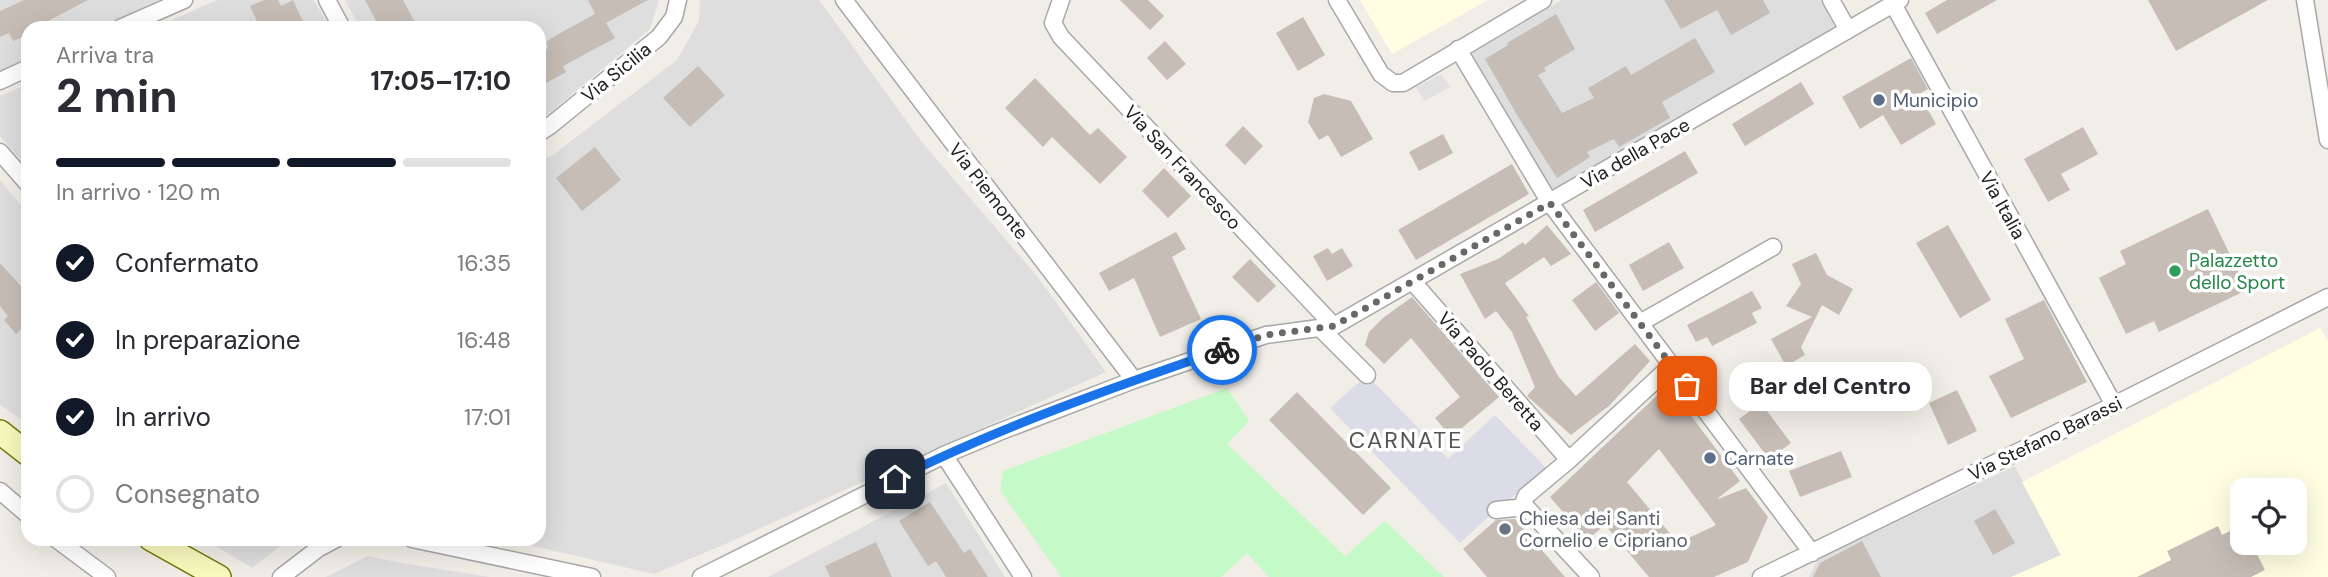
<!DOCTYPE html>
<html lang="it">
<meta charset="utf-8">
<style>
:root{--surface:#fff;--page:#f2f2f3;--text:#2b2b33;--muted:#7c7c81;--line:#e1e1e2;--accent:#111827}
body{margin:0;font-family:"DM Sans",sans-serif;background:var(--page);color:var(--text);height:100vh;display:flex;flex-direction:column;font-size:26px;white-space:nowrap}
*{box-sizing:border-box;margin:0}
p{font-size:23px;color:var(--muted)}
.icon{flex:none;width:38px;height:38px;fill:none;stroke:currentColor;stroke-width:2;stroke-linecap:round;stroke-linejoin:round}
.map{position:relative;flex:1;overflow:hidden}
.drawer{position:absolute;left:21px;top:21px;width:525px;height:525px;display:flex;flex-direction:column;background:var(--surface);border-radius:21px;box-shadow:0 7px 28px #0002}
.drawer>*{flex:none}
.tools{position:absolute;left:2230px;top:478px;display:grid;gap:14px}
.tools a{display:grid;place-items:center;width:77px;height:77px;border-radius:14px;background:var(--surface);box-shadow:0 7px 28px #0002;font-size:35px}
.pin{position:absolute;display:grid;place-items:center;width:60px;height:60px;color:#fff;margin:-30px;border-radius:14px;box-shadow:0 4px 10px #0006}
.courier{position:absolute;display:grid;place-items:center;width:70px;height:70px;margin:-35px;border:5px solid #1a73e8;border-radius:50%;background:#fff;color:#222;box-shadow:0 2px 9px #0007}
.bubble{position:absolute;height:49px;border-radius:21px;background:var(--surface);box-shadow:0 7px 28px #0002;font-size:23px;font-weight:700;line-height:49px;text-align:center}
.summary em{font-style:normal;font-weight:700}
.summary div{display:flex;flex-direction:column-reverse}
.summary{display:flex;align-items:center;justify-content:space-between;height:119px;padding:0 35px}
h1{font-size:46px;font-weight:700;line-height:52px}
.bar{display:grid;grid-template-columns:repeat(4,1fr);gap:10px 7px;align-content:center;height:84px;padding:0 35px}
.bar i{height:9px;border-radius:5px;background:var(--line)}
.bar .on{background:var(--accent)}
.bar p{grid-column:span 4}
ol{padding:0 35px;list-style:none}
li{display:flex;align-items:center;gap:21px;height:77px}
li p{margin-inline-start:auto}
li .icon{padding:7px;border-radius:50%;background:var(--accent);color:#fff;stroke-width:4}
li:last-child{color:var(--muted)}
li i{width:38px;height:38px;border:4px solid var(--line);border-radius:50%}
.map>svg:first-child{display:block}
.residential{fill:#dfdede}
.education{fill:#fffee2;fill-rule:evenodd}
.park{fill:#c6f9c8}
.parking{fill:#e1e1e1}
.plaza{fill:#dbdce7}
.building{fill:#c6bdb6;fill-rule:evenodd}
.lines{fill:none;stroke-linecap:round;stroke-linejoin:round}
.street-casing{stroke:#a8a8a8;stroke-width:19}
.secondary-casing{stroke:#717a06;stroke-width:26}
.street{stroke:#fff;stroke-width:16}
.secondary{stroke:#f8f9bd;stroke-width:23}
.done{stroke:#6a6866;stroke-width:7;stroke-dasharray:0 12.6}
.route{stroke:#1a73e8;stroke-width:9}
.service-dot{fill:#5c6f8a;stroke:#fff;stroke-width:2.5}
.leisure-dot{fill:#2e9e5b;stroke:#fff;stroke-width:2.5}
.worship-dot{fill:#6b7280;stroke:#fff;stroke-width:2.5}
.labels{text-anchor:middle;stroke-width:7;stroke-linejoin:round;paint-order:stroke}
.street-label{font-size:19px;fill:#212121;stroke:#fff}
.service-label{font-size:19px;fill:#4e5e75;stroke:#fff;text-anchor:start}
.leisure-label{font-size:19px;fill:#27864d;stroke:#fff;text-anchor:start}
.worship-label{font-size:19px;fill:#5b616d;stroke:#fff;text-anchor:start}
.quarter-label{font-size:23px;letter-spacing:2px;fill:#545454;stroke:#fff}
</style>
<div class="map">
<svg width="2328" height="577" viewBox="0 0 2328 577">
<rect width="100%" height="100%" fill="#f1ede7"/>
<path class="residential" d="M 0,0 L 160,0 L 97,28 L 28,28 L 28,59 L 0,71 Z
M 217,0 L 314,0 L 330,28 L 154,28 Z
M 345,0 L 659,0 L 650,29 L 539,122 L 539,28 L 360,28 Z
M 700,0 L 819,0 L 921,141 L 1037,276 L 1106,372 L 723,545 L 654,574 L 504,539 L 539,539 L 539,161 L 553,155 L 677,60 L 699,21 Z
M 1562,0 L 1820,0 L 1837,31 L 1555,194 L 1469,53 Z
M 28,84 L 28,168 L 0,136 L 0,96 Z
M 0,180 L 28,214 L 28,424 L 0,405 Z
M 2015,466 L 2061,556 L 2011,577 L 1809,577 L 1818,559 Z
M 946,483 L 1005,577 L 768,577 Z
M 204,539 L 289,539 L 252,568 Z
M 368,556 L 401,563 L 490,577 L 326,577 Z"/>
<path class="education" d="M 1360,0 L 1488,0 L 1392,54 Z
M 2320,328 L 2328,341 L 2328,577 L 2011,577 L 2061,555 L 2022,482 ZM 2242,490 L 2294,490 L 2294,542 L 2242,542 Z"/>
<path class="park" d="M 1227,388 L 1249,421 L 1227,444 L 1345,556 L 1385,521 L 1444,577 L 1269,577 L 1247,553 L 1221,577 L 1061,577 L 1000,490 L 1003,471 Z"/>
<path class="parking" d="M 1441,74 L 1450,87 L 1424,101 L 1416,87 Z"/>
<path class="plaza" d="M 1367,375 L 1448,459 L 1495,415 L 1547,469 L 1496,510 L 1460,543 L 1330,408 Z"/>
<path class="building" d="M 24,0 L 88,0 L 35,28 L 28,28 L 28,35 L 13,41 L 9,33 L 0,37 L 0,11 Z
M 264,0 L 278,0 L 281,6 L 293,0 L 306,28 L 260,28 L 250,6 Z
M 365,0 L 403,0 L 418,28 L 380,28 Z
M 588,0 L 648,0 L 606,23 L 615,38 L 563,66 L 566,72 L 539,87 L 539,53 L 548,48 L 546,42 L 553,37 L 595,14 Z
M 1120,0 L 1148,0 L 1164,16 L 1150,30 Z
M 1664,0 L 1763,0 L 1770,13 L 1731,35 L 1717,10 L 1681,29 Z
M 1947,0 L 1997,0 L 1937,34 L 1925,13 Z
M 2148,0 L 2268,0 L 2176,51 Z
M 1556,14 L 1575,49 L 1544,68 L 1546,71 L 1538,75 L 1562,113 L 1594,98 L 1588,88 L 1626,66 L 1631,75 L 1695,38 L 1715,72 L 1662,102 L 1670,118 L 1619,147 L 1614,139 L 1587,152 L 1590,157 L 1557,178 L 1517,115 L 1485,59 L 1508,45 L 1507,43 Z
M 1303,17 L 1325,55 L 1298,71 L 1276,33 Z
M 1165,41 L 1186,64 L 1167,80 L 1147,58 Z
M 1911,58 L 1928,89 L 1919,94 L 1936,124 L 1901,145 L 1883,115 L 1860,129 L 1842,97 Z
M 698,66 L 725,95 L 690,127 L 663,98 Z
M 1035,78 L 1090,135 L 1098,128 L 1127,157 L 1100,184 L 1052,137 L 1043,147 L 1005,108 Z
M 1801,82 L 1814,104 L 1745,146 L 1732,124 Z
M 1324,94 L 1351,101 L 1373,139 L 1341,157 L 1328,135 L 1319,140 L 1308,122 L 1314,98 Z
M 1243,126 L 1263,146 L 1245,165 L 1225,145 Z
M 2083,127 L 2098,154 L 2061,174 L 2070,190 L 2048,202 L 2024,159 Z
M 1443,134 L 1453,153 L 1419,171 L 1409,152 Z
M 595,147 L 621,180 L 582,211 L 556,178 Z
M 1685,151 L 1698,173 L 1595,232 L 1583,210 Z
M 1512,164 L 1529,194 L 1416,260 L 1398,230 Z
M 1164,168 L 1191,196 L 1168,218 L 1142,191 Z
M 2208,209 L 2247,290 L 2159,332 L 2154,321 L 2126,334 L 2099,278 L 2126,264 L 2120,251 Z
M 1547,225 L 1571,254 L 1551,266 L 1544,257 L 1505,283 L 1529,316 L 1526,317 L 1558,376 L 1576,396 L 1635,344 L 1650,361 L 1610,405 L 1571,435 L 1527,396 L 1535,387 L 1512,332 L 1496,311 L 1485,319 L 1460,274 L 1498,259 L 1523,242 L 1525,245 Z
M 1948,225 L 1991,300 L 1960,318 L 1916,243 Z
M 1176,232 L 1186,249 L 1172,257 L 1201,319 L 1160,337 L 1134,278 L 1109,291 L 1099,273 Z
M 1669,242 L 1684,268 L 1643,291 L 1629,265 Z
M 1328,248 L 1332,254 L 1342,248 L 1353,266 L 1327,281 L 1313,256 Z
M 1816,253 L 1827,275 L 1853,289 L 1839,315 L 1822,305 L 1801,347 L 1805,355 L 1786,366 L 1771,339 L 1812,317 L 1786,306 L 1801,284 L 1792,264 Z
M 1250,259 L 1276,286 L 1258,303 L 1232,277 Z
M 0,263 L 28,294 L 28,323 L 16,334 L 4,320 L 8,316 L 0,306 Z
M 1596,282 L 1619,313 L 1595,331 L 1572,300 Z
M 1752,291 L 1762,308 L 1752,313 L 1757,323 L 1712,346 L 1707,337 L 1696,342 L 1687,325 Z
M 1412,297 L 1499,397 L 1451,437 L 1435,418 L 1460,397 L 1411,338 L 1384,364 L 1365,345 L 1369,332 L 1383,318 Z
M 2044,300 L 2087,382 L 2011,418 L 1989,376 L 2024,359 L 2005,319 Z
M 1668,385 L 1740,481 L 1718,498 L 1718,499 L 1746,488 L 1768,517 L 1748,562 L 1714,577 L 1649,577 L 1605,525 L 1587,540 L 1550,497 ZM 1659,449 L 1716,525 L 1678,543 L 1627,482 Z
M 1957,390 L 1977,431 L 1948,445 L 1929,403 Z
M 1297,392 L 1391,488 L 1363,515 L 1269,420 Z
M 1761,403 L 1791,443 L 1769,459 L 1739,419 Z
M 1841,451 L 1852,477 L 1800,497 L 1789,471 Z
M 930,502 L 964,553 L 970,549 L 988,577 L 946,577 L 936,561 L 928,566 L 899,521 Z
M 1995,509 L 2015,543 L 1993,555 L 1974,521 Z
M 1515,519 L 1565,577 L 1487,577 L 1463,549 L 1496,520 Z
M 2242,525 L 2242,542 L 2251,542 L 2265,570 L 2251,577 L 2137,577 L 2171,560 L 2167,551 L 2218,526 L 2222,535 Z
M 1862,541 L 1881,577 L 1813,577 L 1820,563 Z
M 876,542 L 892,577 L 830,577 L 825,566 Z"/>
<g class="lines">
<g class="street-casing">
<path id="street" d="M 327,0 L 342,28
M 844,0 L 1134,380
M 1061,0 L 1053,23 L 1061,37 L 1334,326
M 1337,0 L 1381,74 L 1393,83 L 1403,83 L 1543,0
M 1831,0 L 1848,30
M 2305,0 L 2328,140
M 1893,4 L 2114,405
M 120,28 L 184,0
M 1458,49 L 1550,203 L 1812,553
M 0,81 L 28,68
M 539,133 L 551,125 L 659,37 L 674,17 L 678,0
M 0,152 L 28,184
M 1413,282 L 1569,460
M 1640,323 L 1773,247
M 1321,329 L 1367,375
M 944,455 L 1023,577
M 0,491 L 28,515
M 1496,510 L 1526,507
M 56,539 L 107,577
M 412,539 L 592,577
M 281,577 L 319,548 L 336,539
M 701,577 L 944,455 L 999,432 L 1134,380 L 1266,335 L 1334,326 L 1900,0
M 1591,577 L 1526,507 L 1524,501 L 1526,496 L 1569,460 L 1672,365
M 1761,577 L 2114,405 L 2328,297"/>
</g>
<g class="secondary-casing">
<path id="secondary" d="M 0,432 L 28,454
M 151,539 L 219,577"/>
</g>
<use href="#street" class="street"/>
<use href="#secondary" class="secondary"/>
</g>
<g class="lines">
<path class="done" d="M 1222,350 L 1266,335 L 1334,326 L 1550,203 L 1687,386"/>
<path class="route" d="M 895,479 C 1000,427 1111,388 1222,350"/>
</g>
<g class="service-dot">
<circle cx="1879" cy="100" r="7"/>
<circle cx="1710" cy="458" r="7"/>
</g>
<circle class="leisure-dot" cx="2175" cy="271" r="7"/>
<circle class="worship-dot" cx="1505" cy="529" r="7"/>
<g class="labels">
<g class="street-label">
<text transform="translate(616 72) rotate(-39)" y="7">Via Sicilia</text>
<text transform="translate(1635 153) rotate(-30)" y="7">Via della Pace</text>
<text transform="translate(1183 167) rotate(47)" y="7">Via San Francesco</text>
<text transform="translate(989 191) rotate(52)" y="7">Via Piemonte</text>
<text transform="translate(2003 205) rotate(61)" y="7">Via Italia</text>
<text transform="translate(1491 371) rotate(49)" y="7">Via Paolo Beretta</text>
<text transform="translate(2045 438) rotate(-26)" y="7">Via Stefano Barassi</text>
</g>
<g class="service-label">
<text x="1893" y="107">Municipio</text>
<text x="1724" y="465">Carnate</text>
</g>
<g class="leisure-label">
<text x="2189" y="267">Palazzetto<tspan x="2189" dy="22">dello Sport</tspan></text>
</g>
<g class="worship-label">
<text x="1519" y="525">Chiesa dei Santi<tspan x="1519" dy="22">Cornelio e Cipriano</tspan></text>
</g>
<g class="quarter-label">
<text x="1406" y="448">CARNATE</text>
</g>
</g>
</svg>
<div class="tools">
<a><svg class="icon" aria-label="locate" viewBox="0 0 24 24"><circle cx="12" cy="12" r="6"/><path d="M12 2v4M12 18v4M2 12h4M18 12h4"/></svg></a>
</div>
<div class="pin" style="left:1687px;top:386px;background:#ea580c"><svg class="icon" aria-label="bag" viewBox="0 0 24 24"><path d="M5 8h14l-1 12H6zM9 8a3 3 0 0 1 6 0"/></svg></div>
<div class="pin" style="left:895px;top:479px;background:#1f2937"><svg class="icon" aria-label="home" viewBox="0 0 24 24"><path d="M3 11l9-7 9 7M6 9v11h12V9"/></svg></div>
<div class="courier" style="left:1222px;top:350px"><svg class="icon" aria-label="bike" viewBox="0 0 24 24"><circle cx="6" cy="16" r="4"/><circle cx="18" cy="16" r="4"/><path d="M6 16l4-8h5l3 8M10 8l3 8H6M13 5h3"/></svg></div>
<div class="bubble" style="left:1729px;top:362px;width:203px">Bar del Centro</div>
<section class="drawer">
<div class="summary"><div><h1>2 min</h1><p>Arriva tra</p></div><em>17:05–17:10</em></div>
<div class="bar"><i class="on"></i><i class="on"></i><i class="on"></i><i></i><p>In arrivo · 120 m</p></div>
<ol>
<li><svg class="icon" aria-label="check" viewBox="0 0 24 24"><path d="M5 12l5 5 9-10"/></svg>Confermato<p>16:35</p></li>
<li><svg class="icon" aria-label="check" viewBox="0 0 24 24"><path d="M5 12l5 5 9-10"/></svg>In preparazione<p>16:48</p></li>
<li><svg class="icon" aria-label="check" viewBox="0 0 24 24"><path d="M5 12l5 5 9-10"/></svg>In arrivo<p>17:01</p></li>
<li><i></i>Consegnato</li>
</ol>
</section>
</div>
